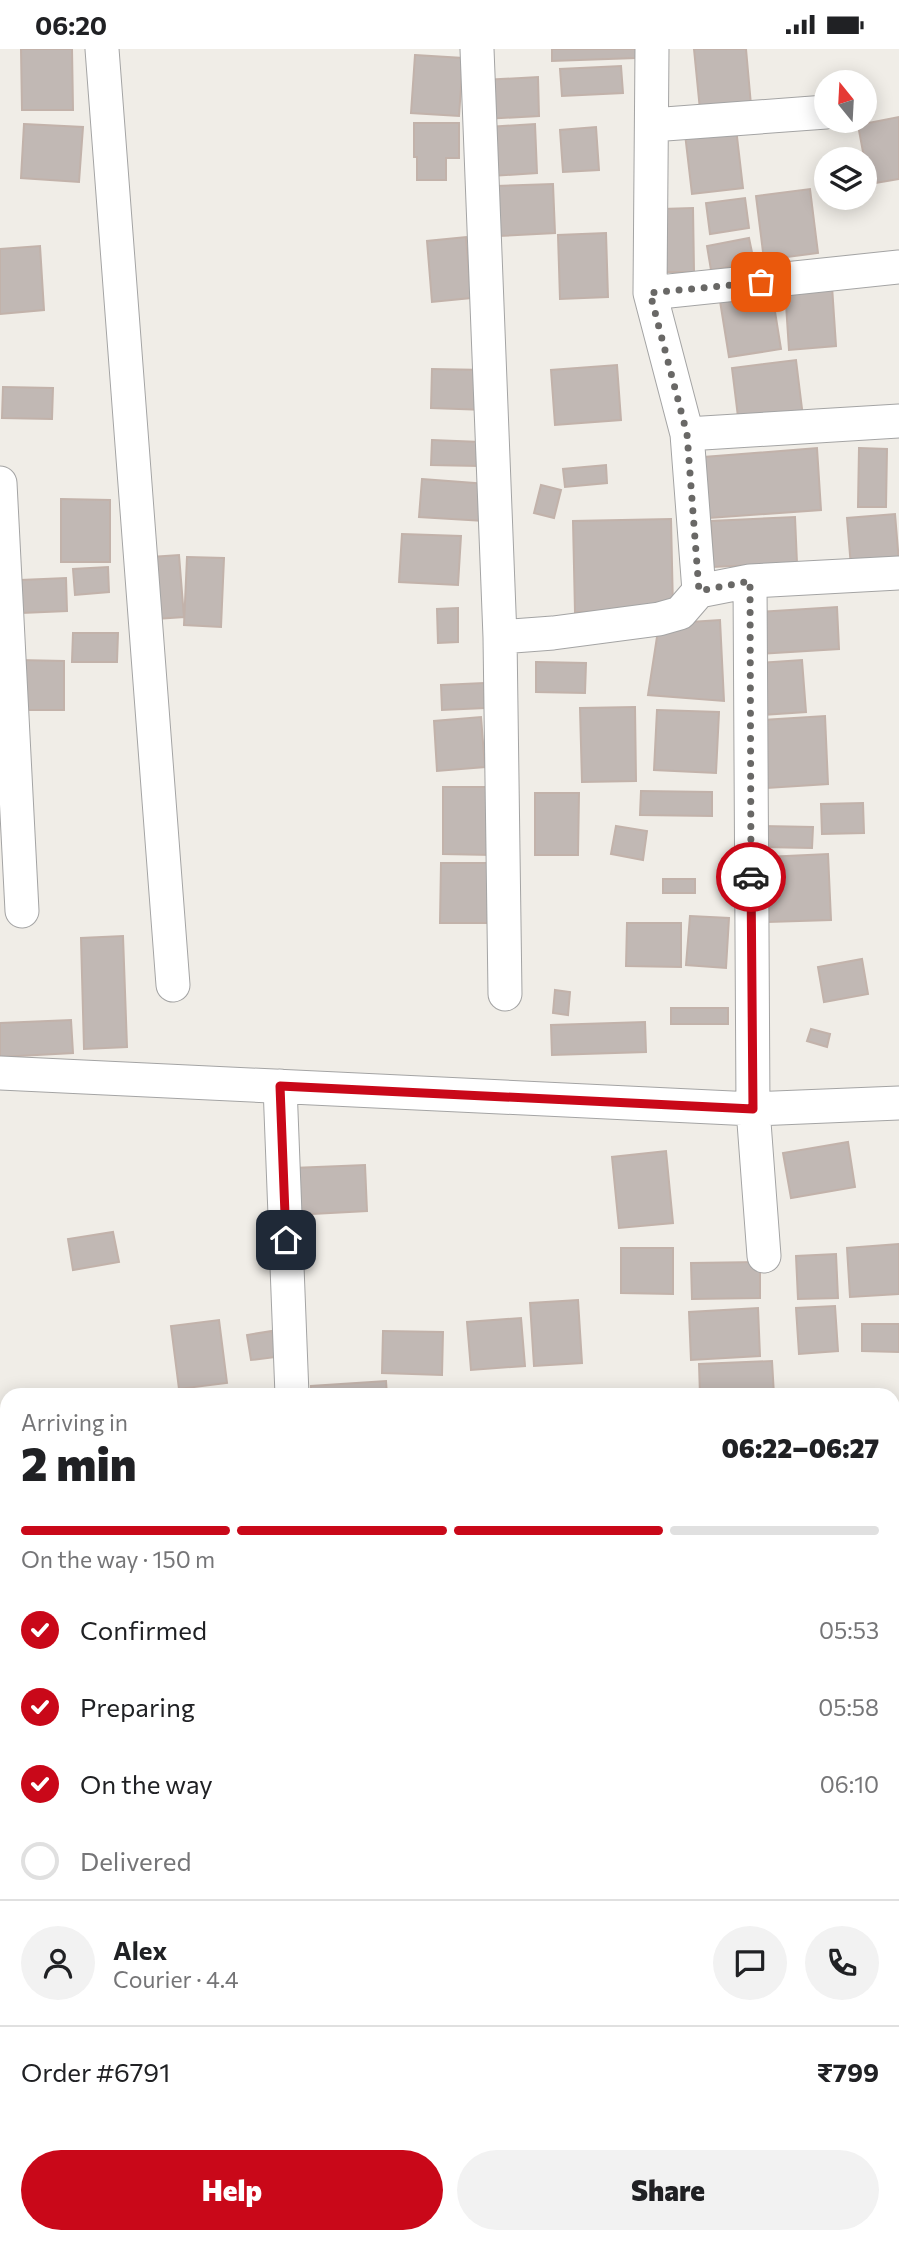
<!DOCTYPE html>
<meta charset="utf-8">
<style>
:root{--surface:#fff;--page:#f2f2f2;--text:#202124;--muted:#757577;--line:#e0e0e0;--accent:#c90819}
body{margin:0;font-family:Commissioner,sans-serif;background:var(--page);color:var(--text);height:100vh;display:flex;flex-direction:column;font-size:26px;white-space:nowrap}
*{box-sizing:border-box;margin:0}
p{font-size:23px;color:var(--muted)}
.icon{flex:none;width:38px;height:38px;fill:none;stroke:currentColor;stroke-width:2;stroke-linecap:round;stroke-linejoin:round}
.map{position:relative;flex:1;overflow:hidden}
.sheet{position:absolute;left:0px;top:1339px;width:900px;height:856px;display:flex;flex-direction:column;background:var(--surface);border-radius:21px 21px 0 0;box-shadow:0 4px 18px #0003}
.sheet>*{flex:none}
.needle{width:46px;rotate:342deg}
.tools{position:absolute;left:814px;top:21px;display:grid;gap:14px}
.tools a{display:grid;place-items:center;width:63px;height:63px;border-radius:50%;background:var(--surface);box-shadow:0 4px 18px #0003;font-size:35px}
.pin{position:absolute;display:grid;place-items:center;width:60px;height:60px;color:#fff;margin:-30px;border-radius:14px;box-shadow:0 4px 10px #0006}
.courier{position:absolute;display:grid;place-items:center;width:70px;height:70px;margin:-35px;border:5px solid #c90819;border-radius:50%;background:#fff;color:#222;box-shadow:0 2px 9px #0007}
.overview em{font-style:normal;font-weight:800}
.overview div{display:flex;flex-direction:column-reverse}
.overview{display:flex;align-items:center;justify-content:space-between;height:119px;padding:0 21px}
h1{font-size:46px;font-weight:800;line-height:52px}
.bar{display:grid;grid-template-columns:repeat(4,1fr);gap:10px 7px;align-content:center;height:84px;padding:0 21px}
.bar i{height:9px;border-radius:5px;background:var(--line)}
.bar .active{background:var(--accent)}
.bar p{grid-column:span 4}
.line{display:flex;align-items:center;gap:18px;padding:0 21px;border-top:2px solid var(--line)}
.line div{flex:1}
.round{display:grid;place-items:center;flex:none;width:74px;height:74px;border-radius:37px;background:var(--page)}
ol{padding:0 21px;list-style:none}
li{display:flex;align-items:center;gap:21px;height:77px}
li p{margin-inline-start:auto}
li .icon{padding:7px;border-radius:50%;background:var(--accent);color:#fff;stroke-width:4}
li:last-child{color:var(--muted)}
li i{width:38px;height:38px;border:4px solid var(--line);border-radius:50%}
.action{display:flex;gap:14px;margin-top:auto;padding:14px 21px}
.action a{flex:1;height:80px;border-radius:42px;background:var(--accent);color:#fff;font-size:28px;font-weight:800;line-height:80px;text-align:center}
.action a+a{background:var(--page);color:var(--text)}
.status{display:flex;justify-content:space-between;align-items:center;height:49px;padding:0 35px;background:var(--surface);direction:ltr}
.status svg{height:19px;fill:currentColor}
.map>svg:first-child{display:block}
.building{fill:#c1b8b4;stroke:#c2b2aa;stroke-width:2}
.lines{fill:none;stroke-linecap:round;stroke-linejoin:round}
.street-casing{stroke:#a4a4a4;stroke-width:35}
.street{stroke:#fff;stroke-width:33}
.done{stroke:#696866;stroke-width:7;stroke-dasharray:0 12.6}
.route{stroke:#c90819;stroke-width:9}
</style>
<div class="status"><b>06:20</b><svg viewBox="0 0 49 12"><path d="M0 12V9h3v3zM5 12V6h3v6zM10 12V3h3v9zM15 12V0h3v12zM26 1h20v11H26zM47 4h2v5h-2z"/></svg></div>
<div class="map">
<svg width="899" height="2194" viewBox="0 0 899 2194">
<rect width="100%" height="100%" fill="#f0ede7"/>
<path class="building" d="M 21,0 L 72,0 L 73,61 L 22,61 Z
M 552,0 L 636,0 L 636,9 L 552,12 Z
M 694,0 L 746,0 L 751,56 L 700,61 Z
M 415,6 L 463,9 L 459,67 L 411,64 Z
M 621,17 L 623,44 L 562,47 L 560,20 Z
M 538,28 L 539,67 L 484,70 L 483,31 Z
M 899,68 L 899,130 L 869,135 L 858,76 Z
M 414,74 L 459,74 L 459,109 L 446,109 L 446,131 L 417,131 L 417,108 L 414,108 Z
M 24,75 L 83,78 L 79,133 L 21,129 Z
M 535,75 L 537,124 L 491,127 L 488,78 Z
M 596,78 L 599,121 L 563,123 L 560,81 Z
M 736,79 L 743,139 L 692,145 L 685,85 Z
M 553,135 L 555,184 L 499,187 L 497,137 Z
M 810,140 L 818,204 L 764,211 L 756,147 Z
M 745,149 L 749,179 L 710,185 L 706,154 Z
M 693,159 L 694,223 L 662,223 L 662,160 Z
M 606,184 L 608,248 L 560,250 L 558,186 Z
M 466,188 L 471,249 L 432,253 L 427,192 Z
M 749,189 L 754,213 L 711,221 L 707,197 Z
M 40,197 L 44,261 L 0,265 L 0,200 Z
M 832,237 L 836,297 L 789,301 L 785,240 Z
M 772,244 L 781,300 L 729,308 L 720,252 Z
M 796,311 L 803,368 L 739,376 L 732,319 Z
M 617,316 L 621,371 L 555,376 L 551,321 Z
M 432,320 L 487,321 L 486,361 L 431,359 Z
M 3,338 L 53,339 L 52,370 L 2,369 Z
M 432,391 L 480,393 L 479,417 L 431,416 Z
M 817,399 L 821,461 L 709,469 L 704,408 Z
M 859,399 L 887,400 L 886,458 L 858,458 Z
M 606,416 L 607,434 L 565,438 L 563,420 Z
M 422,430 L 487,435 L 484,472 L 419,468 Z
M 541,436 L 561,441 L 554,469 L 534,464 Z
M 61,450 L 110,451 L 110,513 L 61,513 Z
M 895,465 L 899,513 L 851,518 L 847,469 Z
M 795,468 L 797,514 L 713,518 L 711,472 Z
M 671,470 L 673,560 L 575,563 L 573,472 Z
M 402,485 L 461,487 L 458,536 L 399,533 Z
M 179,506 L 184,568 L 156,570 L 151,508 Z
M 187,508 L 224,509 L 221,578 L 184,576 Z
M 108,518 L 109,543 L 75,546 L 73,520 Z
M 66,529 L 67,562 L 22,564 L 21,531 Z
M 837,558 L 839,600 L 759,605 L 756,563 Z
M 458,559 L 458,593 L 438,594 L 437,560 Z
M 720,571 L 724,652 L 648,646 L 659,575 Z
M 73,584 L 118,584 L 117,613 L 72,613 Z
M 18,611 L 64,612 L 64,661 L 18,661 Z
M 802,611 L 806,663 L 762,666 L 758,614 Z
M 536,613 L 586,614 L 585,644 L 536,643 Z
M 484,634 L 485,659 L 442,661 L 441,636 Z
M 635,658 L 636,732 L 582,733 L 580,659 Z
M 657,661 L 719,663 L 716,724 L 654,721 Z
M 825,667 L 828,735 L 767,739 L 763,671 Z
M 481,668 L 485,718 L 437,722 L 434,672 Z
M 443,738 L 492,738 L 492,806 L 443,805 Z
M 641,742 L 712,743 L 712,767 L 640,766 Z
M 535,744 L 579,744 L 578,806 L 535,806 Z
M 863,754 L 864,784 L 822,785 L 821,755 Z
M 616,777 L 647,782 L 643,811 L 611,805 Z
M 758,777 L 813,778 L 812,799 L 757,798 Z
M 828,805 L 831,871 L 768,873 L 766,808 Z
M 441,814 L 494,814 L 494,874 L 440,874 Z
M 663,830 L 695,830 L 695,844 L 663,844 Z
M 690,867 L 729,869 L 726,919 L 686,916 Z
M 627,874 L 681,874 L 681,918 L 626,917 Z
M 123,887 L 127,998 L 84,1000 L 81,889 Z
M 862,910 L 868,945 L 824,953 L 818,918 Z
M 555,941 L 570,943 L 568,966 L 553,964 Z
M 671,959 L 728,959 L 728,975 L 671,975 Z
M 71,971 L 73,1004 L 0,1008 L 0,974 Z
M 645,973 L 646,1003 L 552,1006 L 551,976 Z
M 811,980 L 830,985 L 827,998 L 807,992 Z
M 848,1093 L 855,1138 L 791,1149 L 783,1104 Z
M 666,1102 L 673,1174 L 619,1179 L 612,1108 Z
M 365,1116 L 367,1162 L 294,1166 L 293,1119 Z
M 113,1183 L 119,1213 L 73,1221 L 68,1190 Z
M 899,1195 L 899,1245 L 850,1248 L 847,1199 Z
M 621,1199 L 673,1199 L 673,1245 L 621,1244 Z
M 836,1205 L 838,1249 L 798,1250 L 796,1207 Z
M 760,1213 L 760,1249 L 692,1250 L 691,1214 Z
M 578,1251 L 582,1314 L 534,1317 L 530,1254 Z
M 835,1257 L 838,1302 L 799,1305 L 796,1259 Z
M 758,1259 L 760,1307 L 691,1311 L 689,1263 Z
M 521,1269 L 525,1317 L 471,1321 L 467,1273 Z
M 219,1271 L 227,1334 L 179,1340 L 171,1277 Z
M 862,1275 L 899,1275 L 899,1303 L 862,1302 Z
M 272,1282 L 276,1308 L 251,1311 L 247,1286 Z
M 383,1282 L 443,1283 L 442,1326 L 382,1324 Z
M 772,1312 L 774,1346 L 700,1346 L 699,1315 Z
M 386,1332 L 387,1346 L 311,1346 L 311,1337 Z
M 7,1388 L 7,1415 L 0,1416 L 0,1390 Z
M 7,1430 L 7,1486 L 4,1487 L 0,1431 Z
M 899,1501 L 899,1553 L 892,1554 L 892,1502 Z
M 899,1654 L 899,1678 L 892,1678 L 892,1655 Z
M 444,2188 L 510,2188 L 510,2194 L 444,2194 Z
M 677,2188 L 725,2188 L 726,2194 L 677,2194 Z
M 740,2188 L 798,2188 L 798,2194 L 740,2194 Z"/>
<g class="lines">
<g class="street-casing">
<path id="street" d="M 102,0 L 173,936
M 477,0 L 500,588 L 505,945
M 652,0 L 650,244 L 687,385 L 699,542 L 750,532 L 899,524
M 652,76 L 826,63
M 650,244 L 899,218
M 687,385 L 899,372
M 0,434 L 22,862
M 750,532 L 753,1060 L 764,1207
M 500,588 L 553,584 L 659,570 L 680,564 L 699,542
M 0,1024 L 753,1060 L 899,1054
M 280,1037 L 292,1346
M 892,1437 L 899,1436
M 892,1896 L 899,1967
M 162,2188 L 163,2194"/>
</g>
<use href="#street" class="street"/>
</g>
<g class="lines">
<path class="done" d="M 751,828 L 750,532 L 699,542 L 687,385 L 650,244 L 761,233"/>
<path class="route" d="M 286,1191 L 280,1037 L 753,1060 L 751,828"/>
</g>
</svg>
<div class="tools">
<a><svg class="needle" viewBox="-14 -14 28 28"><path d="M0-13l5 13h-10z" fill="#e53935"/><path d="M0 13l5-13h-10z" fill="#757577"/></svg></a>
<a><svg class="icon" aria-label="layers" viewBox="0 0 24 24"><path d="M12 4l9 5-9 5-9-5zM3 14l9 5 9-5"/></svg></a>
</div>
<div class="pin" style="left:761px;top:233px;background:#ea580c"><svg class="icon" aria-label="bag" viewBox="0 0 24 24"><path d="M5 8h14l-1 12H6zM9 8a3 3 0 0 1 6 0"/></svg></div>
<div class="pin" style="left:286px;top:1191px;background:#1f2937"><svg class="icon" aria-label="home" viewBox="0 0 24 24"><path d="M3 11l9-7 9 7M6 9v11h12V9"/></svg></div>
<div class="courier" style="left:751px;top:828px"><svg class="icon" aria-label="car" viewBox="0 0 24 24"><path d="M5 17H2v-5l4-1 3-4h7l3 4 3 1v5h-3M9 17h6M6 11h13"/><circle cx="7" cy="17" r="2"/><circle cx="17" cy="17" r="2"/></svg></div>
<section class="sheet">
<div class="overview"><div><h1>2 min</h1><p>Arriving in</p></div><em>06:22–06:27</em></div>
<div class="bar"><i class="active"></i><i class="active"></i><i class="active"></i><i></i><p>On the way · 150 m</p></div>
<ol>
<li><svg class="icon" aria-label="check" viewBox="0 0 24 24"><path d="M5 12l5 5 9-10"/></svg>Confirmed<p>05:53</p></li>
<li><svg class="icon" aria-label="check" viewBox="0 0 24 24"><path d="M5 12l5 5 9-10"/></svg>Preparing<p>05:58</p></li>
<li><svg class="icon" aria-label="check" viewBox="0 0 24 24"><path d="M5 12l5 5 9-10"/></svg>On the way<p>06:10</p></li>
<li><i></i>Delivered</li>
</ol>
<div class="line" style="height:126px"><a class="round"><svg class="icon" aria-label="person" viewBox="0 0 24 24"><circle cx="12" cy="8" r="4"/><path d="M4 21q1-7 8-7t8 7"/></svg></a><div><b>Alex</b><p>Courier · 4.4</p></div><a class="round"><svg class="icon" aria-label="chat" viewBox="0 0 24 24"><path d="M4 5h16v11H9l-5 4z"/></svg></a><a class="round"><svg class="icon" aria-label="phone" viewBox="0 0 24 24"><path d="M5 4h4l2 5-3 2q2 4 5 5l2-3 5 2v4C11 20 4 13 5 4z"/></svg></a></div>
<div class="line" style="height:91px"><div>Order #6791</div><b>₹799</b></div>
<div class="action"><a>Help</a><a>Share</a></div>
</section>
</div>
